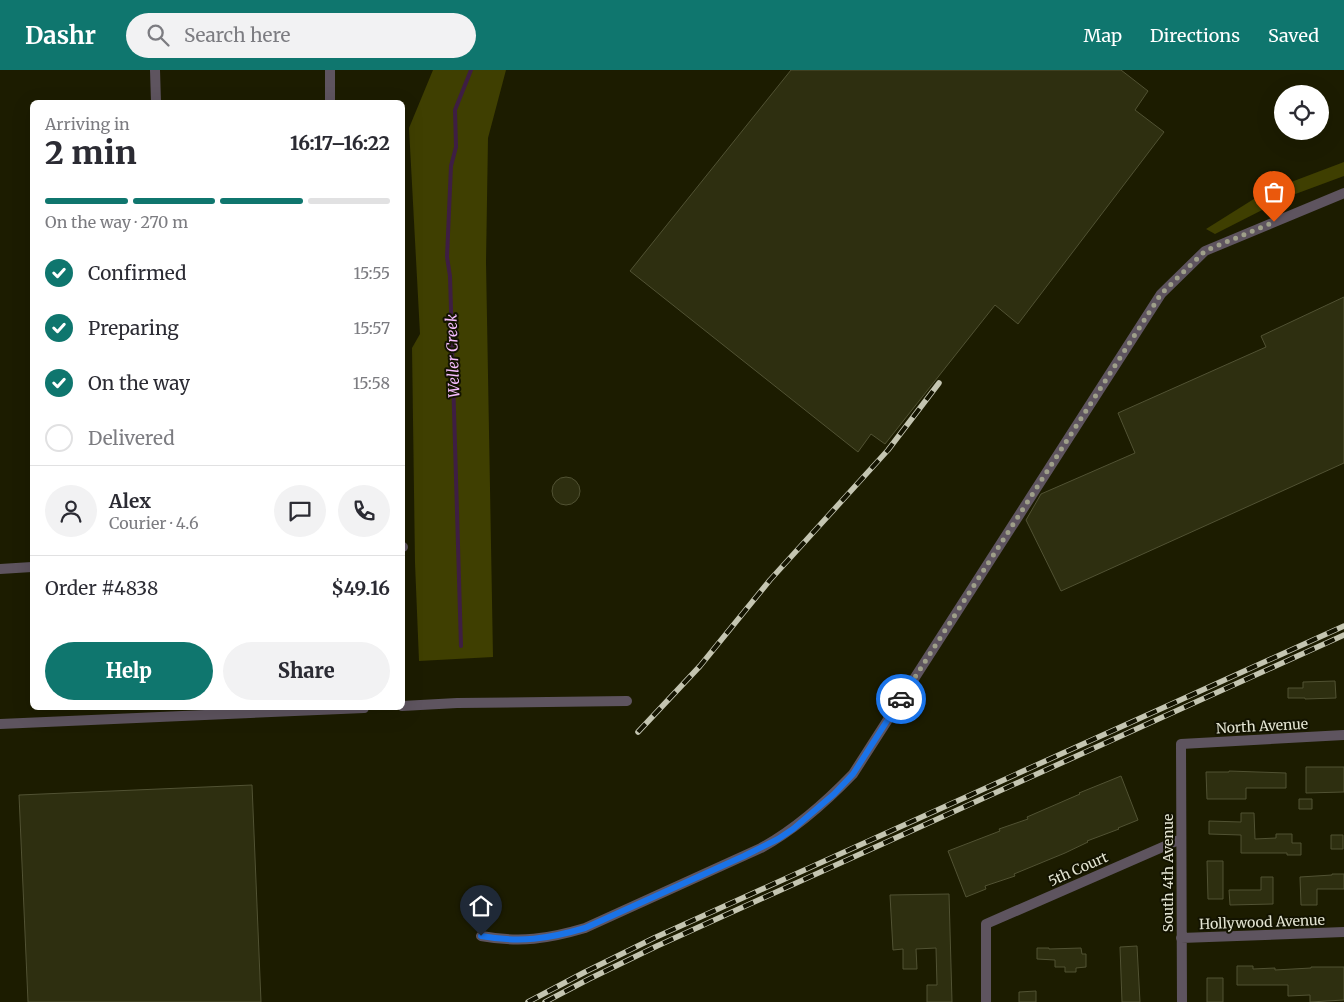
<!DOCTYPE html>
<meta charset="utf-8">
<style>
:root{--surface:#fff;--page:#f2f2f3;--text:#2b2b33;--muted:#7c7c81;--line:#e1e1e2;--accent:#0f766e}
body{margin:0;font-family:Merriweather,serif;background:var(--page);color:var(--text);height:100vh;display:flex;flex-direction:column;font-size:19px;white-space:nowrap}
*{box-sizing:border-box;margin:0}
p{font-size:16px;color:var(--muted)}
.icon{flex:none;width:28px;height:28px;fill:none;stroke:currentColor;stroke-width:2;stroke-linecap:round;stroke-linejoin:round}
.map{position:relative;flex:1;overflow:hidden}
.details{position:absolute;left:30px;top:30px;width:375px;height:610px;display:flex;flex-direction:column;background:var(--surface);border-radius:8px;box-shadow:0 5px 20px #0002}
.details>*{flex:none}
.fabs{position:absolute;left:1274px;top:15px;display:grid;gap:10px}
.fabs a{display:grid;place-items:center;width:55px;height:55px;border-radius:50%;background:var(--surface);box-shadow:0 5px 20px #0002;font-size:25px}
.pin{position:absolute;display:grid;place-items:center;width:42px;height:42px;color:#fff;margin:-51px -21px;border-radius:50% 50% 50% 0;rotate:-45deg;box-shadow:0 0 5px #0007}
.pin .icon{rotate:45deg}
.courier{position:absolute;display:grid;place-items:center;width:50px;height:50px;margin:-25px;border:4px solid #1a73e8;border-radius:50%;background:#fff;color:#222;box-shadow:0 1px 6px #0007}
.overview em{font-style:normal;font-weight:800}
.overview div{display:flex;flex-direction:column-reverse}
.overview{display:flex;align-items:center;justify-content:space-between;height:85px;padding:0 15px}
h1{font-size:32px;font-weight:800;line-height:38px}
.bar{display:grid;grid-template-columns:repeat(4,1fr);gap:8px 5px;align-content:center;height:60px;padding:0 15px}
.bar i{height:6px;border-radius:4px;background:var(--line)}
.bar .on{background:var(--accent)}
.bar p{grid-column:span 4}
.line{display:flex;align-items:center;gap:12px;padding:0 15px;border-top:1px solid var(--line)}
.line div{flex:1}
.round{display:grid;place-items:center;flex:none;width:52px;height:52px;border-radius:26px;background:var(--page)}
ol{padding:0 15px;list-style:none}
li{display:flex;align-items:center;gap:15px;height:55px}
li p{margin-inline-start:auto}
li .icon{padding:5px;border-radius:50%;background:var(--accent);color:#fff;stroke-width:4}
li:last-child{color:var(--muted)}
li i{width:28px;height:28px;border:2px solid var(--line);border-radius:50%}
.button{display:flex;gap:10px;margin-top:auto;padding:10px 15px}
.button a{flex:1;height:58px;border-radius:30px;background:var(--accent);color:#fff;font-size:20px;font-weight:800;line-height:58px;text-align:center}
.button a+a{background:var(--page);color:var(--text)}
header{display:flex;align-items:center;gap:30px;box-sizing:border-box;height:70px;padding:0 25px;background:var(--accent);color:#fff}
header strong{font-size:24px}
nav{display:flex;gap:28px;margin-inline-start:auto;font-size:18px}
.search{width:350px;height:45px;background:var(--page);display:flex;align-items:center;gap:12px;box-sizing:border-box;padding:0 18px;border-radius:28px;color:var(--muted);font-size:19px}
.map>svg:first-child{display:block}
.green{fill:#3f3f01}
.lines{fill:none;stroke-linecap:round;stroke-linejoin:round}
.stream{stroke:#3e1e43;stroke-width:4}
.building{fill:#2e2f10;stroke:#515233}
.minor{stroke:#5e545f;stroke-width:10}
.rail-casing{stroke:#c4c5b1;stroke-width:5.5}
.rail{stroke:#131300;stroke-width:4;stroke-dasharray:11;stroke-linecap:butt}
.done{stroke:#9e9f89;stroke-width:5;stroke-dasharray:0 9}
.route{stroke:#1a73e8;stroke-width:6}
.labels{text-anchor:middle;stroke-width:4;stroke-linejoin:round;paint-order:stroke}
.street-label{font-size:14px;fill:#e4e5d3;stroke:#131300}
.water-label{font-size:15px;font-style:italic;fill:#f6bdff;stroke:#131300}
</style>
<header>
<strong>Dashr</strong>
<div class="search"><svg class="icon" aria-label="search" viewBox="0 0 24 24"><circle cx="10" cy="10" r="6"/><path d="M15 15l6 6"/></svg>Search here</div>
<nav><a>Map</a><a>Directions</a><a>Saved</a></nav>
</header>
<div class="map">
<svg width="1344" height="932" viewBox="0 0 1344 932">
<rect width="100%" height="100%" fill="#1c1c00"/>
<path class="green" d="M 433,0 L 506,0 L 488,68 L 486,192 L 493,587 L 419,591 L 415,493 L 412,278 L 420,264 L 409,58 Z
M 1344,92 L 1344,106 L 1290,126 L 1215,164 L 1206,159 L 1265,122 Z"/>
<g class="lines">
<path class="stream" d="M 461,576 L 450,206 L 447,187 L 451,96 L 456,77 L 455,40 L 471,0"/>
</g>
<path class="building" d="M 791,0 L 1121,0 L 1148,21 L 1135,40 L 1164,62 L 1018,254 L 995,235 L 885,374 L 871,364 L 858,382 L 630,201 Z
M 1344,227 L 1344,393 L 1061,521 L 1026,450 L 1041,424 L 1135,383 L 1118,343 L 1266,277 L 1261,266 Z
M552 421a14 14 0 1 1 28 0a14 14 0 1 1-28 0Z
M 1335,611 L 1336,628 L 1305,629 L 1305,628 L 1288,628 L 1288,618 L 1303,618 L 1303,612 Z
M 1306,697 L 1344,697 L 1344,722 L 1306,723 Z
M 1229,701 L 1286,703 L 1286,718 L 1246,718 L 1246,729 L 1207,729 L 1206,702 L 1229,702 Z
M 1121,706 L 1138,750 L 1118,758 L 1119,759 L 1087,771 L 1088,772 L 1065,783 L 1014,804 L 1015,806 L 985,816 L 986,819 L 966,827 L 948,781 L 1000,761 L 999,759 L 1028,749 L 1027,747 L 1080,724 L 1079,723 Z
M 252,715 L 261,932 L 28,932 L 19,725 Z
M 1299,729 L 1312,729 L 1312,739 L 1299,739 Z
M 1241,743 L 1254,743 L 1255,769 L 1276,768 L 1276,764 L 1292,764 L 1292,773 L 1301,773 L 1301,785 L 1287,785 L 1287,783 L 1241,783 L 1241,765 L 1209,764 L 1209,751 L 1241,752 Z
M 1331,765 L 1343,765 L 1343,779 L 1331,779 Z
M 1207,791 L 1223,791 L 1223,829 L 1208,829 Z
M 1332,804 L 1344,804 L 1344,819 L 1317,819 L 1317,835 L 1301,835 L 1300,807 L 1332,805 Z
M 1261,807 L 1273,807 L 1273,834 L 1230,835 L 1229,820 L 1261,820 Z
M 949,824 L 952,932 L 927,932 L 927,915 L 937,915 L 936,878 L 916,879 L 917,899 L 903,899 L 903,879 L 893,880 L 890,825 Z
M 1137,876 L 1140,932 L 1122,932 L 1120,877 Z
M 1037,878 L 1049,878 L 1049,879 L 1081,878 L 1082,884 L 1086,884 L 1086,897 L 1076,898 L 1076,902 L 1065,902 L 1065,897 L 1055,897 L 1055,890 L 1037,889 Z
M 1237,896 L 1253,896 L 1253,899 L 1275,898 L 1275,900 L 1311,898 L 1311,897 L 1344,897 L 1344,930 L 1310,932 L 1310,925 L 1288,926 L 1288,915 L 1237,915 Z
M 1207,908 L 1223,908 L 1223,932 L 1207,932 Z
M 1036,921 L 1036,932 L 1019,932 L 1019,922 Z"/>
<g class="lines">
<path class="minor" d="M 155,0 L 156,32
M 330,32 L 330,0
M 402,477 L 403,477
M 0,499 L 32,497
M 402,636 L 457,633 L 627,631
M 0,654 L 364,638
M 481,866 C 520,873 548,869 585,858 L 761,778 C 796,759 825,733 853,704 L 1161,224 L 1205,181 L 1344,123
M 1181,868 L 1344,862
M 986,932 L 986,854 L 1181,769
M 1182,932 L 1181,674 L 1344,665"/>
<g class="rail-casing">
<path id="rail" d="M 638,662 L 700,596 L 770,510 L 888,380 L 939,313
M 528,932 L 585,902 L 654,868 L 1344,556
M 545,932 L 589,909 L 657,876 L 1344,565"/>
</g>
<use href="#rail" class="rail"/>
</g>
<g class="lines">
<path class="done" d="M 901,629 L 1161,224 L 1205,181 L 1274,152"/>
<path class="route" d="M 481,866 C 520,873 548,869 585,858 L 744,786 L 778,769 L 793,759 L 834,724 L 853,704 L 901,629"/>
</g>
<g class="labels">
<g class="street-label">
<text transform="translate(1262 656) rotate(-3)" y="5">North Avenue</text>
<text transform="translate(1078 799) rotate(-24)" y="5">5th Court</text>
<text transform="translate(1168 803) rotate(-90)" y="5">South 4th Avenue</text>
<text transform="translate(1262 852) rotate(-2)" y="5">Hollywood Avenue</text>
</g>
<g class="water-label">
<text transform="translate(453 286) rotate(-92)" y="5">Weller Creek</text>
</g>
</g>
</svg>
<div class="fabs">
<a><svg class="icon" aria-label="locate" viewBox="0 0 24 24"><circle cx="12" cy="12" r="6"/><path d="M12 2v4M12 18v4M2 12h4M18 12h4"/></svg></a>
</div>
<div class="pin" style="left:1274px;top:152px;background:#ea580c"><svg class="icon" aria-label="bag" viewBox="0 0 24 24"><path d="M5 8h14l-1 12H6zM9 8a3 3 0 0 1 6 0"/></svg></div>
<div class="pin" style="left:481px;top:866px;background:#1f2937"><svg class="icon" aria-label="home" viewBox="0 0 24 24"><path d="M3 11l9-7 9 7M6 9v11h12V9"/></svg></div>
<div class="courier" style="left:901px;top:629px"><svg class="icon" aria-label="car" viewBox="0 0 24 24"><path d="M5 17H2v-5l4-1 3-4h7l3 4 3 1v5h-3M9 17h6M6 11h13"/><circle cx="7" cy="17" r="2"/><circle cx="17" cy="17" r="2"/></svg></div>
<section class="details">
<div class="overview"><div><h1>2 min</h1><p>Arriving in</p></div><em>16:17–16:22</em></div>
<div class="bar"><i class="on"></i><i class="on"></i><i class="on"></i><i></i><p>On the way · 270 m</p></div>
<ol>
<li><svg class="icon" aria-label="check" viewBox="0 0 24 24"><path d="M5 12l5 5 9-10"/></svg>Confirmed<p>15:55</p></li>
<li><svg class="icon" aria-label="check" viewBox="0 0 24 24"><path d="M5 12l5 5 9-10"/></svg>Preparing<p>15:57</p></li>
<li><svg class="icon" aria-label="check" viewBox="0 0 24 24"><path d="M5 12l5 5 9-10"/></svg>On the way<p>15:58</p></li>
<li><i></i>Delivered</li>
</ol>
<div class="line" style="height:90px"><a class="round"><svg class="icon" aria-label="person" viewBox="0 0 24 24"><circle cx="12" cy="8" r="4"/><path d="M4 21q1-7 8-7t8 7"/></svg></a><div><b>Alex</b><p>Courier · 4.6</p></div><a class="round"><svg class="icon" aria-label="chat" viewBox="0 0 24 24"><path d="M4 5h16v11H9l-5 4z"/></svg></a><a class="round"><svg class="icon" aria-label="phone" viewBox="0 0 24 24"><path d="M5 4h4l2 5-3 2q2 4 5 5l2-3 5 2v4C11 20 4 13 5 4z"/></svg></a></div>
<div class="line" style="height:65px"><div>Order #4838</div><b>$49.16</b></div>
<div class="button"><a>Help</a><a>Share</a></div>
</section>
</div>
